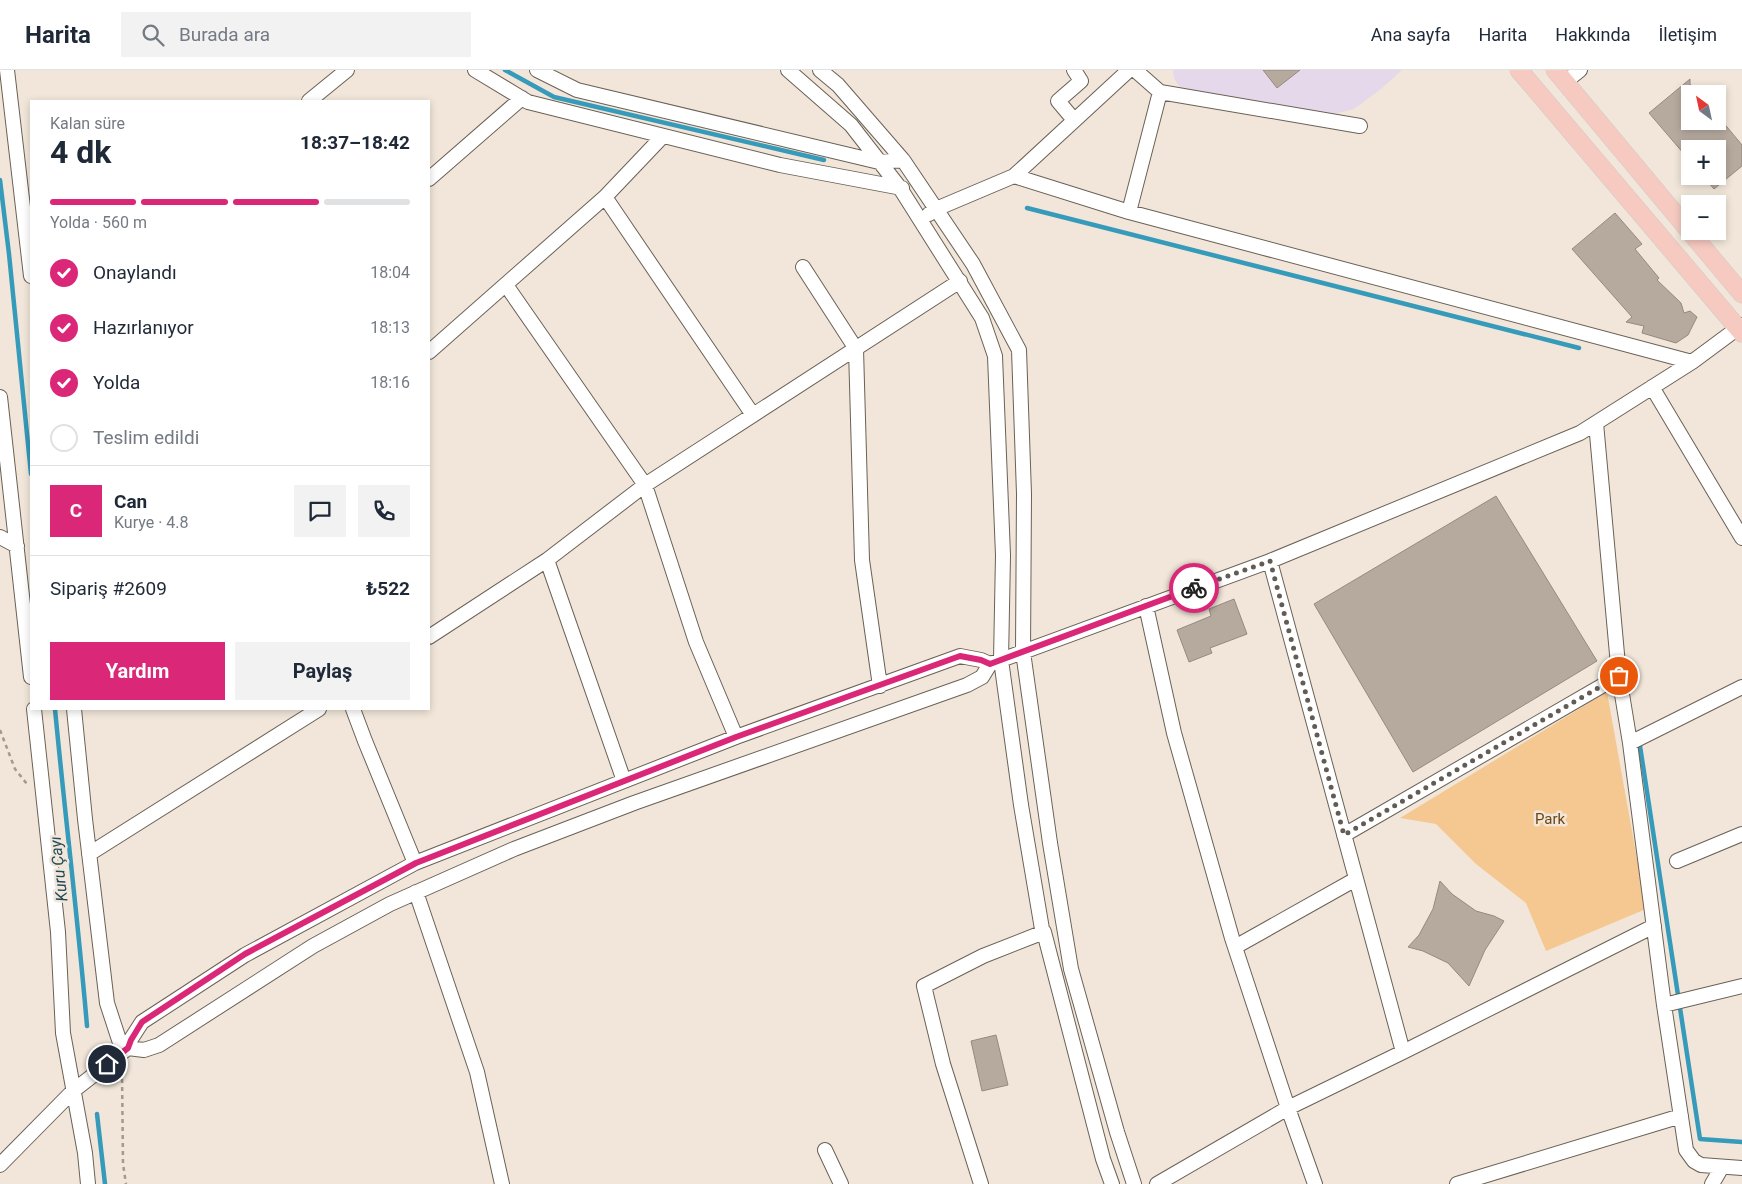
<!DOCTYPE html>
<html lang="tr">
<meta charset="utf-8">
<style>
:root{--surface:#fff;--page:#f2f2f3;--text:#1f2937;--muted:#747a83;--line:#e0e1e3;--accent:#db2777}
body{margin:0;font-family:Roboto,sans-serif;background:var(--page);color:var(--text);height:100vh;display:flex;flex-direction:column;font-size:19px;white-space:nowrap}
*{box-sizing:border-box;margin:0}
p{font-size:16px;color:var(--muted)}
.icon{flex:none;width:28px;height:28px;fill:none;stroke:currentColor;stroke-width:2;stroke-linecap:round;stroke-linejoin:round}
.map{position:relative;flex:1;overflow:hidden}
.side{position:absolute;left:30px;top:30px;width:400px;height:610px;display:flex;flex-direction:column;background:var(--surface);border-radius:0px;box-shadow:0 2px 8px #0003}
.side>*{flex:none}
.needle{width:32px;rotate:327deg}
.controls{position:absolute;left:1681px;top:15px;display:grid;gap:10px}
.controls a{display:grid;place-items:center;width:45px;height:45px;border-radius:0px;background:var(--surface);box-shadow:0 2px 8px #0003;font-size:25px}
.pin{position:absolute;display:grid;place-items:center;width:42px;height:42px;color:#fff;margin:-21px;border:2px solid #fff;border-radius:50%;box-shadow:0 1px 5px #0007}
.courier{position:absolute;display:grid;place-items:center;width:50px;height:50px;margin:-25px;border:4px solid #db2777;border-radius:50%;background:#fff;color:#222;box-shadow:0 1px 6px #0007}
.summary em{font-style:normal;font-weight:700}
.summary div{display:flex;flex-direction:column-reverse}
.summary{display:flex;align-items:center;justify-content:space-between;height:85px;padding:0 20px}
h1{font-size:32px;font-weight:700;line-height:38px}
.bar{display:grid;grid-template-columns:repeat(4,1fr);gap:8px 5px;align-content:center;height:60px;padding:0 20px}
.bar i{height:6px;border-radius:4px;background:var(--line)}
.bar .active{background:var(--accent)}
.bar p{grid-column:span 4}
.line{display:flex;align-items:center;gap:12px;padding:0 20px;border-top:1px solid var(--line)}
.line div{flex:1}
.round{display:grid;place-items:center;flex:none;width:52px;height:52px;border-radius:0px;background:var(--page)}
ol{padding:0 20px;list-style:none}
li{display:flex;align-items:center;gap:15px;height:55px}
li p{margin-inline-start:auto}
li .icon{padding:5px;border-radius:50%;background:var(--accent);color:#fff;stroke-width:4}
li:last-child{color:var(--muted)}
li i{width:28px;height:28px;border:2px solid var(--line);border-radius:50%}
.cta{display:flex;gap:10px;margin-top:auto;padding:10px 20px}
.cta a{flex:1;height:58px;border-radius:0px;background:var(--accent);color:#fff;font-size:20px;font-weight:700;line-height:58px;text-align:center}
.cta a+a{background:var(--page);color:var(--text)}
header{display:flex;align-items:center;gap:30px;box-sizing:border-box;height:70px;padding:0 25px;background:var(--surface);border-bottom:1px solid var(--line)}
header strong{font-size:24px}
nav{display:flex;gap:28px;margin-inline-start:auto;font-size:18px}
.search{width:350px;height:45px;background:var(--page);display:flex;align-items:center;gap:12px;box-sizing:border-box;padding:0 18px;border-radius:0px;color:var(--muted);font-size:19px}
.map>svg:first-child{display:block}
.education{fill:#e6d8eb}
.green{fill:#f5c891}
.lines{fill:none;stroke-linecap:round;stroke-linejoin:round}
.stream{stroke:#369aba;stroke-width:4.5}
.building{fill:#b6aa9f;stroke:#968a7f}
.minor-casing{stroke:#6a6156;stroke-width:16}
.major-casing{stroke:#cccbca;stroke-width:19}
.path{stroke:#a2998f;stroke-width:2.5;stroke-dasharray:4 4;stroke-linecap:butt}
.minor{stroke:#fff;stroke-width:14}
.major{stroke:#f7cac1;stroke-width:18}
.done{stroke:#635c55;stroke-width:5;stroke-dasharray:0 9}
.route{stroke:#db2777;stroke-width:6}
.labels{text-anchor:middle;stroke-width:5;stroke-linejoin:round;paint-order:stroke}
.park-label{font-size:15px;fill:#694614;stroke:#f1e6d9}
.water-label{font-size:16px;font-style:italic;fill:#204a59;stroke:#f1e6d9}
</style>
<header>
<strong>Harita</strong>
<div class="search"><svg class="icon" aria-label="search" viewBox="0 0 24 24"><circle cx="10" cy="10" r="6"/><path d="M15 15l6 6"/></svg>Burada ara</div>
<nav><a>Ana sayfa</a><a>Harita</a><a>Hakkında</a><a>İletişim</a></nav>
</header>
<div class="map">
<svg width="1742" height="1114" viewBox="0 0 1742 1114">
<rect width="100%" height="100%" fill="#f1e6d9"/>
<path class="education" d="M 1173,0 L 1402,0 L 1381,19 L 1354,39 L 1330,45 L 1180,18 L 1174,8 Z"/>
<path class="green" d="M 1607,622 L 1646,839 L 1546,881 L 1526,833 L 1476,794 L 1436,754 L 1400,748 Z"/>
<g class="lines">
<path class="stream" d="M 505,0 L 554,27 L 824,90
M 0,110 L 9,184 L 31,404
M 1027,138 L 1579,278
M 55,639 C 65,745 78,850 87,956
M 1640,676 L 1700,1069 L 1742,1072
M 97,1044 L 105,1114"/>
</g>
<path class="building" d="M 1263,0 L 1300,0 L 1277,18 Z
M 1690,9 L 1690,14 L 1699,24 L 1690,24 L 1690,51 L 1722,51 L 1742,75 L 1742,96 L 1714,119 L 1703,106 L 1718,106 L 1718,79 L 1690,79 L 1690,91 L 1649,43 Z
M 1615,143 L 1642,174 L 1635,179 L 1659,208 L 1657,210 L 1681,233 L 1684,243 L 1690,241 L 1697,247 L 1688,265 L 1676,273 L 1642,263 L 1644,256 L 1626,252 L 1632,247 L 1572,179 Z
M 1496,426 L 1597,591 L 1413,702 L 1314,534 Z
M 1234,529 L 1247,564 L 1210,578 L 1212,583 L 1189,592 L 1177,560 L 1211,546 L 1209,539 Z
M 1440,811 L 1452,824 L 1476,841 L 1494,846 L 1504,851 L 1485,880 L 1469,916 L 1448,893 L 1423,881 L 1408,877 L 1419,865 L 1433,839 Z
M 996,965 L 1008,1015 L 982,1021 L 971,971 Z"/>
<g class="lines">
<g class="minor-casing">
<path id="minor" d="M 7,0 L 31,206
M 475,0 L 528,32 L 780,95 L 902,118
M 537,0 L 577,20 L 879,92 L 903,90
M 788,0 L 851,55 L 900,118 L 982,248 L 995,286 L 1003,485 L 1001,590 L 1021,735 L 1042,859 L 1044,862 L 1103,1089 L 1112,1114
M 820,0 L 838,15 L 903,90 L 973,194 L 1019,280 L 1024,424 L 1023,582 L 1050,773 L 1071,899 L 1117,1062 L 1134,1114
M 1565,12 L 1580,0
M 1160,22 L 1360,56
M 309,31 L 347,0
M 1074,50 L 1058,31 L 1081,11 L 1074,0
M 1014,106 L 1129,0
M 429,109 L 522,28
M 605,127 L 753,345
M 1129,142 L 1160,22 L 1135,0
M 929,144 L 936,139 L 1014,106 L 1129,142 L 1692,292
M 803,197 L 856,279 L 862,490 L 880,616
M 506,215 L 645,415 L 696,572 L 736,667
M 429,282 L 605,127 L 663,66
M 1652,317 L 1742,468
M 0,327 L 31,607
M 1596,353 L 1619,606 L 1630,673 L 1664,935 L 1686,1080 L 1694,1091 L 1701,1095 L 1742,1098
M 0,467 L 17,476
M 547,490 L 624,711
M 1270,491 L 1403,982
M 1146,536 L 1174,663 L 1232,868 L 1288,1038 L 1315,1114
M 429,567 L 547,490 L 645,415 L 960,211
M 34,639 L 58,862 L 63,963 L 85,1083 L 88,1114
M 74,639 L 85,749 L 107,933 L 123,982
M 353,639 L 365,671 L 415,793
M 1630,673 L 1742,617
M 1344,765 L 1619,606
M 89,784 L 319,639
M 1677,791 L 1742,764
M 416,822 L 477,1002 L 502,1114
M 1235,877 L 1356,809
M 1664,935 L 1742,916
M 128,978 L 144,980 L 159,975 L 313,876 L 390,834 L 514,779 L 634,733 L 967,615 L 982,607 L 990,594 L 1270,491 L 1580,363 L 1692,292 L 1742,255
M 825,1080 L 841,1114
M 0,1095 L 73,1021 L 128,978 L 131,969 L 142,952 L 245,885 L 415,793 L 736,667 L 960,586 L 981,590 L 990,594
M 981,1114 L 943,994 L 924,916 L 983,886 L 1044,862
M 1157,1114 L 1288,1038 L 1403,982 L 1654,856
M 1457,1114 L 1681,1046
M 1712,1114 L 1722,1097"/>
</g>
<g class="major-casing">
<path id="major" d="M 1519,0 L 1742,263
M 1555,0 L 1742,224"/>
</g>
<path class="path" d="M 0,660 L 15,699 L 27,714
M 122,1001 L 123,1094 L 126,1114"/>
<use href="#minor" class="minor"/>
<use href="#major" class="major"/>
</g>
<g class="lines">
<path class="done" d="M 1194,518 L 1270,491 L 1344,765 L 1619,606"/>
<path class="route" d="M 107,994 L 128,978 L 131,970 L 142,952 L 245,884 L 416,793 L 736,667 L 960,586 L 981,590 L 990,594 L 1194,518"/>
</g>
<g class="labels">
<g class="park-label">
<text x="1550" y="754">Park</text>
</g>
<g class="water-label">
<text transform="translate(58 799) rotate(-96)" y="6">Kuru Çayı</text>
</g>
</g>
</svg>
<div class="controls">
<a><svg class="needle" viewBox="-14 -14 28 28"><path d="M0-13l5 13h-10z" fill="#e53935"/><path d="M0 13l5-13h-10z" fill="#747a83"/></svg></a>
<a>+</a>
<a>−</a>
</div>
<div class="pin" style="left:1619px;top:606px;background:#ea580c"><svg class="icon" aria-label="bag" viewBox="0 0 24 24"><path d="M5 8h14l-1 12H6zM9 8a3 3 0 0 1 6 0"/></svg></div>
<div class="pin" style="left:107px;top:994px;background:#1f2937"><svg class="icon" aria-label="home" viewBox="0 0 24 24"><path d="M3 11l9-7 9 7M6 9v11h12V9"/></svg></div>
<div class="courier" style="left:1194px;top:518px"><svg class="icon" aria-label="bike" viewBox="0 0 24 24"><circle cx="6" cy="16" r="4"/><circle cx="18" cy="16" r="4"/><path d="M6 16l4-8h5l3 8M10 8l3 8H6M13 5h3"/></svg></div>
<section class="side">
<div class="summary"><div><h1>4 dk</h1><p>Kalan süre</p></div><em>18:37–18:42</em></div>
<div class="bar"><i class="active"></i><i class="active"></i><i class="active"></i><i></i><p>Yolda · 560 m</p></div>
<ol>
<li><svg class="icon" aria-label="check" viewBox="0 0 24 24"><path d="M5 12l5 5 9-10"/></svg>Onaylandı<p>18:04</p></li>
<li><svg class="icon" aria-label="check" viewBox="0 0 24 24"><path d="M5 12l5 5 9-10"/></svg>Hazırlanıyor<p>18:13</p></li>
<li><svg class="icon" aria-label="check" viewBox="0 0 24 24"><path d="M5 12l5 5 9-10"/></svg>Yolda<p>18:16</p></li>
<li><i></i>Teslim edildi</li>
</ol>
<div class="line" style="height:90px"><b class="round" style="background:var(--accent);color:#fff">C</b><div><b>Can</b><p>Kurye · 4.8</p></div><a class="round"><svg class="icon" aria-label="chat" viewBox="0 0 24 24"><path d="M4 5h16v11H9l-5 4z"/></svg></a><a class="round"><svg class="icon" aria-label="phone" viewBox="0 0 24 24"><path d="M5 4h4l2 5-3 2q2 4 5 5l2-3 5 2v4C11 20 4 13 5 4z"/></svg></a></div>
<div class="line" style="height:65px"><div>Sipariş #2609</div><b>₺522</b></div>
<div class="cta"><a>Yardım</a><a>Paylaş</a></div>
</section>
</div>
